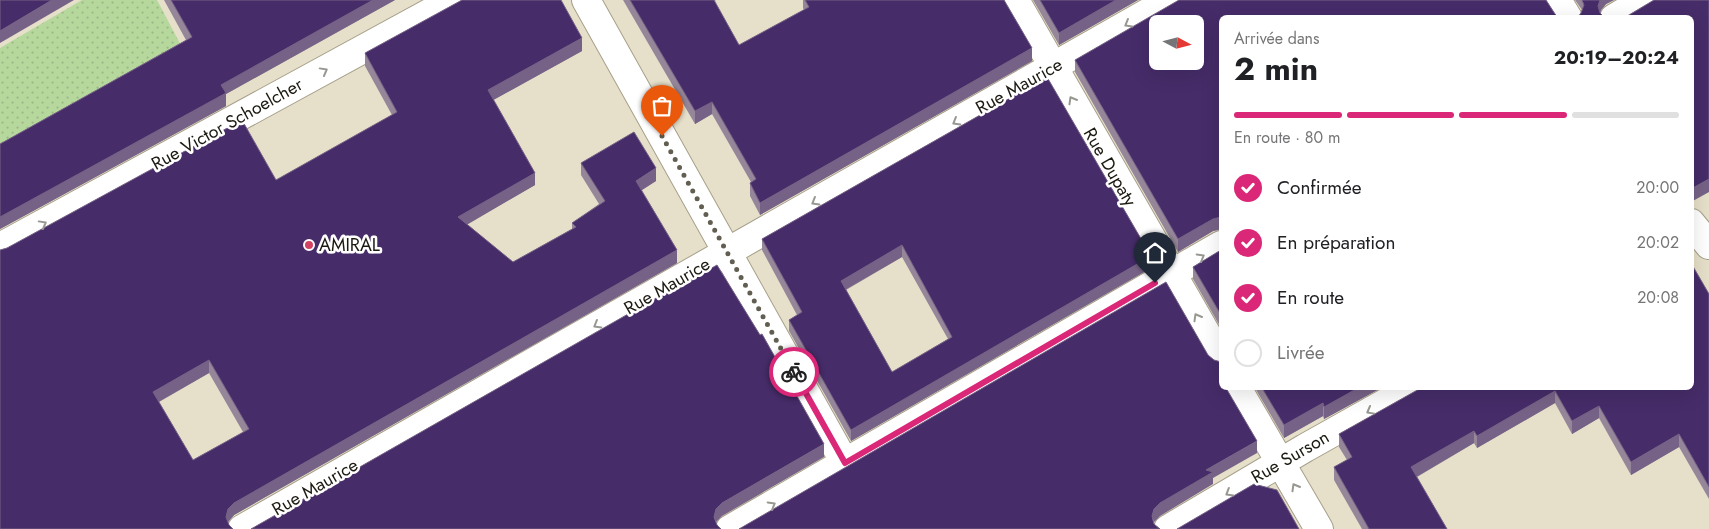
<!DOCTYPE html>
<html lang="fr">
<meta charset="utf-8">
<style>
:root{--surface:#fff;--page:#f2f2f2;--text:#202124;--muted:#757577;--line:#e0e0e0;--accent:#db2777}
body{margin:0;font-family:Jost,sans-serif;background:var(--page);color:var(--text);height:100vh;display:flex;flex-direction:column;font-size:19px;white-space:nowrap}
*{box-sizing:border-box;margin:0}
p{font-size:16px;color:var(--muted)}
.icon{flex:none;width:28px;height:28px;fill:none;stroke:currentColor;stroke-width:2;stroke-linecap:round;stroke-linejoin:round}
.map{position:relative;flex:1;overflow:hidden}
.drawer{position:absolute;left:1219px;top:15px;width:475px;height:375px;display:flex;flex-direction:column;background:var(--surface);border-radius:8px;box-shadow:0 5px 20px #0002}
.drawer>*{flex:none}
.needle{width:32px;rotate:97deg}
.fabs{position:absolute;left:1149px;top:15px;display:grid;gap:10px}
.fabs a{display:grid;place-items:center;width:55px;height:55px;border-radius:8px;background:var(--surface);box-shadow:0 5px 20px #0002;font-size:25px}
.pin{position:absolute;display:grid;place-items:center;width:42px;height:42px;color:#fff;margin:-51px -21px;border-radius:50% 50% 50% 0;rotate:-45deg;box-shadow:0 0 5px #0007}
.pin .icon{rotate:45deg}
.courier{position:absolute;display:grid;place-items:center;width:50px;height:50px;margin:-25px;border:4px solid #db2777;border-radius:50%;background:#fff;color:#222;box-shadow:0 1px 6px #0007}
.headline em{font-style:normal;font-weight:700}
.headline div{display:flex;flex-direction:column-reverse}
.headline{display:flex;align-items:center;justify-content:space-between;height:85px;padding:0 15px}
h1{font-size:32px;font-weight:700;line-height:38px}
.bar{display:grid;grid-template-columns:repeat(4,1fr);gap:8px 5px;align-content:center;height:60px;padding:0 15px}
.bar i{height:6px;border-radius:4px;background:var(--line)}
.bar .on{background:var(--accent)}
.bar p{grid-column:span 4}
ol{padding:0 15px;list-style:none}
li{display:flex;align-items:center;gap:15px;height:55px}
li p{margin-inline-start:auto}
li .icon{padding:5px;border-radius:50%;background:var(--accent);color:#fff;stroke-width:4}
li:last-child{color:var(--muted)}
li i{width:28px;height:28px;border:2px solid var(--line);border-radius:50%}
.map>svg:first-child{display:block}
.garden{fill:url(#garden-dots)}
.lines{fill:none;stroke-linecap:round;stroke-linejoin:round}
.minor-casing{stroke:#a6a08a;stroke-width:30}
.minor{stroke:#fff;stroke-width:28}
.wall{fill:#968699;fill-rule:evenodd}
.shaded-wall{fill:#766286}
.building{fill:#462c69;stroke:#766286;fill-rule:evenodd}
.oneway{stroke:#989893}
.done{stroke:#625e51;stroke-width:5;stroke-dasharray:0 9}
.route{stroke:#db2777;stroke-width:6}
.poi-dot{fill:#d24262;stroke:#fff;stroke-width:2}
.labels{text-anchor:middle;stroke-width:5;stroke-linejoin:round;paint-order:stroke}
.street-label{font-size:18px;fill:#1b1910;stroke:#fff}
.poi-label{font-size:18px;fill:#1b1910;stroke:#fff;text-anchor:start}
</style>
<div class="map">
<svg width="1709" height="529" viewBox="0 0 1709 529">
<defs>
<pattern id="garden-dots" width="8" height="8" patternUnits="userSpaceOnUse" patternTransform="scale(1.25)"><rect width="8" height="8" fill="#b6d89d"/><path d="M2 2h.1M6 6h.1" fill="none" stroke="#9cb986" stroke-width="1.8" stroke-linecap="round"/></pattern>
</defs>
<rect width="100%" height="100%" fill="#e6dfc9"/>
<path class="garden" d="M 82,0 L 157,0 L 185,53 L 0,156 L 0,48 Z"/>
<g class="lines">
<g class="minor-casing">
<path id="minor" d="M 586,0 L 845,463
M 1015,0 L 1221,359
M 1557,0 L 1568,18
M 1614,18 L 1645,0
M 1691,223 L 1709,245
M 0,247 L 453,0
M 1237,388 L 1319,529
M 242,529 L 532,363 L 1170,0
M 730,529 L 1221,245
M 1168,529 L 1305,448 L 1412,388"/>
</g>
<use href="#minor" class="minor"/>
</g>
<path class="wall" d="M 164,0 L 395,0 L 226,94 L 226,106 L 0,229 L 0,144 L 186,40 Z
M 623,0 L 716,0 L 714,1 L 739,45 L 804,10 L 803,8 L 803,0 L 1004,0 L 1032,61 L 760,215 L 750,196 L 750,183 L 751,182 L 712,114 L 695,124 Z
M 1033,0 L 1138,0 L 1059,45 Z
M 1575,0 L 1614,0 L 1606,4 L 1601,10 L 1600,12 L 1581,13 L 1582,10 Z
M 1221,18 L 1221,230 L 1213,231 L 1178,252 L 1075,72 L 1075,60 Z
M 582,51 L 493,100 L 535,185 L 467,224 L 513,262 L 572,229 L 572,223 L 599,204 L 581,175 L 581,163 L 656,181 L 641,190 L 677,263 L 234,515 L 228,522 L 229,525 L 0,529 L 276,180 L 392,115 L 365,66 L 365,53 ZM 209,373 L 243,432 L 193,460 L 159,402 Z
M 1047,77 L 1151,268 L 851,441 L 789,331 L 789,320 L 797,315 L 762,250 L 762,239 ZM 902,257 L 948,339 L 892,372 L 846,290 Z
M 1221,250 L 1221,328 L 1193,279 L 1193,267 Z
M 1709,294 L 1709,499 L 1679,447 L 1631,475 L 1599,418 L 1572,434 L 1555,403 L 1477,448 L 1474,443 L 1417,477 L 1447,529 L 1362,529 L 1334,480 L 1334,467 L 1347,460 L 1339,447 L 1339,434 L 1420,389 Z
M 1255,388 L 1381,388 L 1324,419 L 1323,416 L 1284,438 Z"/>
<path class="shaded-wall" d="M 52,0 L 74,0 L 0,43 L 0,31 Z
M 373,0 L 395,0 L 226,94 L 226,106 L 0,229 L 0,217 L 221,85 Z
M 1116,0 L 1138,0 L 1059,45 L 1059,33 Z
M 1600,0 L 1614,0 L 1606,4 L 1601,10 L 1599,18 L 1598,6 Z
M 582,38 L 582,51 L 488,103 L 488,90 Z
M 1032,48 L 1032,61 L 760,215 L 760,203 Z
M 712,102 L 712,114 L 695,124 L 695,111 Z
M 656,168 L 656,181 L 636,194 L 636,181 Z
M 535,173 L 535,185 L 458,230 L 458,217 Z
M 1709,179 L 1709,192 L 1691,202 L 1691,189 Z
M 1220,217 L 1220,229 L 1213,231 L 1178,252 L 1178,239 L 1213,219 Z
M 902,245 L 902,257 L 841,292 L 841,281 Z
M 677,250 L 677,263 L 234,515 L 228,522 L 226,529 L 226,517 L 228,509 L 234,503 Z
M 1151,256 L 1151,268 L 851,441 L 851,430 Z
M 209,360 L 209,373 L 153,405 L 153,392 Z
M 1358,388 L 1381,388 L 1324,419 L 1324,407 Z
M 1555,391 L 1555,403 L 1477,448 L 1477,436 Z
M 1323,403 L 1323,416 L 1284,438 L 1284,425 Z
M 1599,406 L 1599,418 L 1572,434 L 1572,421 Z
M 1474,431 L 1474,443 L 1411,480 L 1411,467 Z
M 1679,434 L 1679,447 L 1631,475 L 1631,462 Z
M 1257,441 L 1257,453 L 1213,478 L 1213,484 L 1160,516 L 1154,522 L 1152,516 L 1154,509 L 1160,503 L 1206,470 Z
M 824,444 L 824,457 L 722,516 L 716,522 L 714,517 L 716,509 L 722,503 Z"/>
<path class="building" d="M 0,0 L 52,0 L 0,31 Z
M 171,0 L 373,0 L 221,85 L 226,93 L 0,217 L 0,144 L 192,37 Z
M 462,0 L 561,0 L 582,38 L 488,90 L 535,173 L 458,217 L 513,262 L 576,227 L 572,223 L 605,201 L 581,163 L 634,132 L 656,168 L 636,181 L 677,250 L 234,503 L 228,509 L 226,517 L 229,525 L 233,529 L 0,529 L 0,250 L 7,248 L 242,120 L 276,180 L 397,112 L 365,53 ZM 209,360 L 249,429 L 193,460 L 153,392 Z
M 630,0 L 714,0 L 739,45 L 809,7 L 805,0 L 1004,0 L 1032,48 L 760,203 L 750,183 L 756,179 L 712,102 L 695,111 Z
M 1040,0 L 1116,0 L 1059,33 Z
M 1179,0 L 1546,0 L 1555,14 L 1559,18 L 1221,18 L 1221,217 L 1213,219 L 1178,239 L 1075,60 ZM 1158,24 L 1195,24 L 1195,61 L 1158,61 Z
M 1582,0 L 1600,0 L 1598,6 L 1600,13 L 1605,18 L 1577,18 L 1581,13 L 1584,5 Z
M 1654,0 L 1709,0 L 1709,179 L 1691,189 L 1691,18 L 1624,18 Z
M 1047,77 L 1151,256 L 851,430 L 789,320 L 802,312 L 762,239 ZM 902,245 L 952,337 L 892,372 L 841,281 Z
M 1221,250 L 1221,315 L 1193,267 Z
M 1691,263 L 1709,294 L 1709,487 L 1679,434 L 1631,462 L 1599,406 L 1572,421 L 1555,391 L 1477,436 L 1474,431 L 1411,467 L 1447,529 L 1369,529 L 1334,467 L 1352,457 L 1339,434 L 1421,388 L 1691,388 Z
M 717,265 L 760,335 L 762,334 L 824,444 L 722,503 L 716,509 L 714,517 L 717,525 L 721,529 L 251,529 L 693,277 L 694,278 Z
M 1166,282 L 1208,355 L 1214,360 L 1221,362 L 1221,388 L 1226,388 L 1257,441 L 1206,470 L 1213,472 L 1160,503 L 1154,509 L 1152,516 L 1154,524 L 1160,529 L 739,529 Z
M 1262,388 L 1358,388 L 1324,407 L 1323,403 L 1284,425 Z
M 1254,484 L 1277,490 L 1299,529 L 1177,529 Z"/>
<defs><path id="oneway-chevron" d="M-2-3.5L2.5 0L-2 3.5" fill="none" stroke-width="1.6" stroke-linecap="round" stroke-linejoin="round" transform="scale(1.25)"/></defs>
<g class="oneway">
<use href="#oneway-chevron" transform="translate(1128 24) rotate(150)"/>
<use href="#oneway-chevron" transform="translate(324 71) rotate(-29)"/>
<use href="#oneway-chevron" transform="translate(1072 100) rotate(-120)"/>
<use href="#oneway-chevron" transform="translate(956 122) rotate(150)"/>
<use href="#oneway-chevron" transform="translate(815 202) rotate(150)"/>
<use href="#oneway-chevron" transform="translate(43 224) rotate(-29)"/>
<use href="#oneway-chevron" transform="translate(1201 257) rotate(-30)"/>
<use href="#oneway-chevron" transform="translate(1197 317) rotate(-120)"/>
<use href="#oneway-chevron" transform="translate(597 325) rotate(150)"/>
<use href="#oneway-chevron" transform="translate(1370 411) rotate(151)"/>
<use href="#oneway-chevron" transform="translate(1295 487) rotate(-120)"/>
<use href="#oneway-chevron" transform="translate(1229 493) rotate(149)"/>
<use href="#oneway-chevron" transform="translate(772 505) rotate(-30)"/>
</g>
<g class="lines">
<path class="done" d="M 662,136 L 794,372"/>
<path class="route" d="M 794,372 L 845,463 L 1155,283"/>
</g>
<circle class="poi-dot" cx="309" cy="245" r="5"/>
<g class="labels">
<g class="street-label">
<text transform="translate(1019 86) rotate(-29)" y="6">Rue Maurice</text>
<text transform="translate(227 124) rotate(-29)" y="6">Rue Victor Schoelcher</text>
<text transform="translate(1110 167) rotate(60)" y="6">Rue Dupaty</text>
<text transform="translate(667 286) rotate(-30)" y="6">Rue Maurice</text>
<text transform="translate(1290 457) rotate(-30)" y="6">Rue Surson</text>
<text transform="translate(315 487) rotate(-30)" y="6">Rue Maurice</text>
</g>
<g class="poi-label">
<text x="319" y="251">AMIRAL</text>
</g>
</g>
</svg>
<div class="fabs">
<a><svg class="needle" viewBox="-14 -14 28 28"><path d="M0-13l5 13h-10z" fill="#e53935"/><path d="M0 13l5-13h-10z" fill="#757577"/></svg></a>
</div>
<div class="pin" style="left:662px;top:136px;background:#ea580c"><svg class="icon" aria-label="bag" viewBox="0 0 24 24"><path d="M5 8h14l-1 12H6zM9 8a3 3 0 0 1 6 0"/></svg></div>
<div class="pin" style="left:1155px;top:283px;background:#1f2937"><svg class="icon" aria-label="home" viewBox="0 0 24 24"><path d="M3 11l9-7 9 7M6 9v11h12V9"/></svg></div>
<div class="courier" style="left:794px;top:372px"><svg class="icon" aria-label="bike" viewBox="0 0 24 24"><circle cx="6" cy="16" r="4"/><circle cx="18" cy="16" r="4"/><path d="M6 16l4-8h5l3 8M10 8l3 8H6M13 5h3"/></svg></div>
<section class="drawer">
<div class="headline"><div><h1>2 min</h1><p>Arrivée dans</p></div><em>20:19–20:24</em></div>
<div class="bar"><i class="on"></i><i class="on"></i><i class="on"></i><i></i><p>En route · 80 m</p></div>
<ol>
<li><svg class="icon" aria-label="check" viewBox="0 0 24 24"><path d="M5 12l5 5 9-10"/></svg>Confirmée<p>20:00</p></li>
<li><svg class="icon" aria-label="check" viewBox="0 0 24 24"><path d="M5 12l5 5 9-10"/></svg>En préparation<p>20:02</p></li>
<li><svg class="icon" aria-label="check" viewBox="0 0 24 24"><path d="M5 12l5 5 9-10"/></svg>En route<p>20:08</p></li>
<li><i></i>Livrée</li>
</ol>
</section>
</div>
